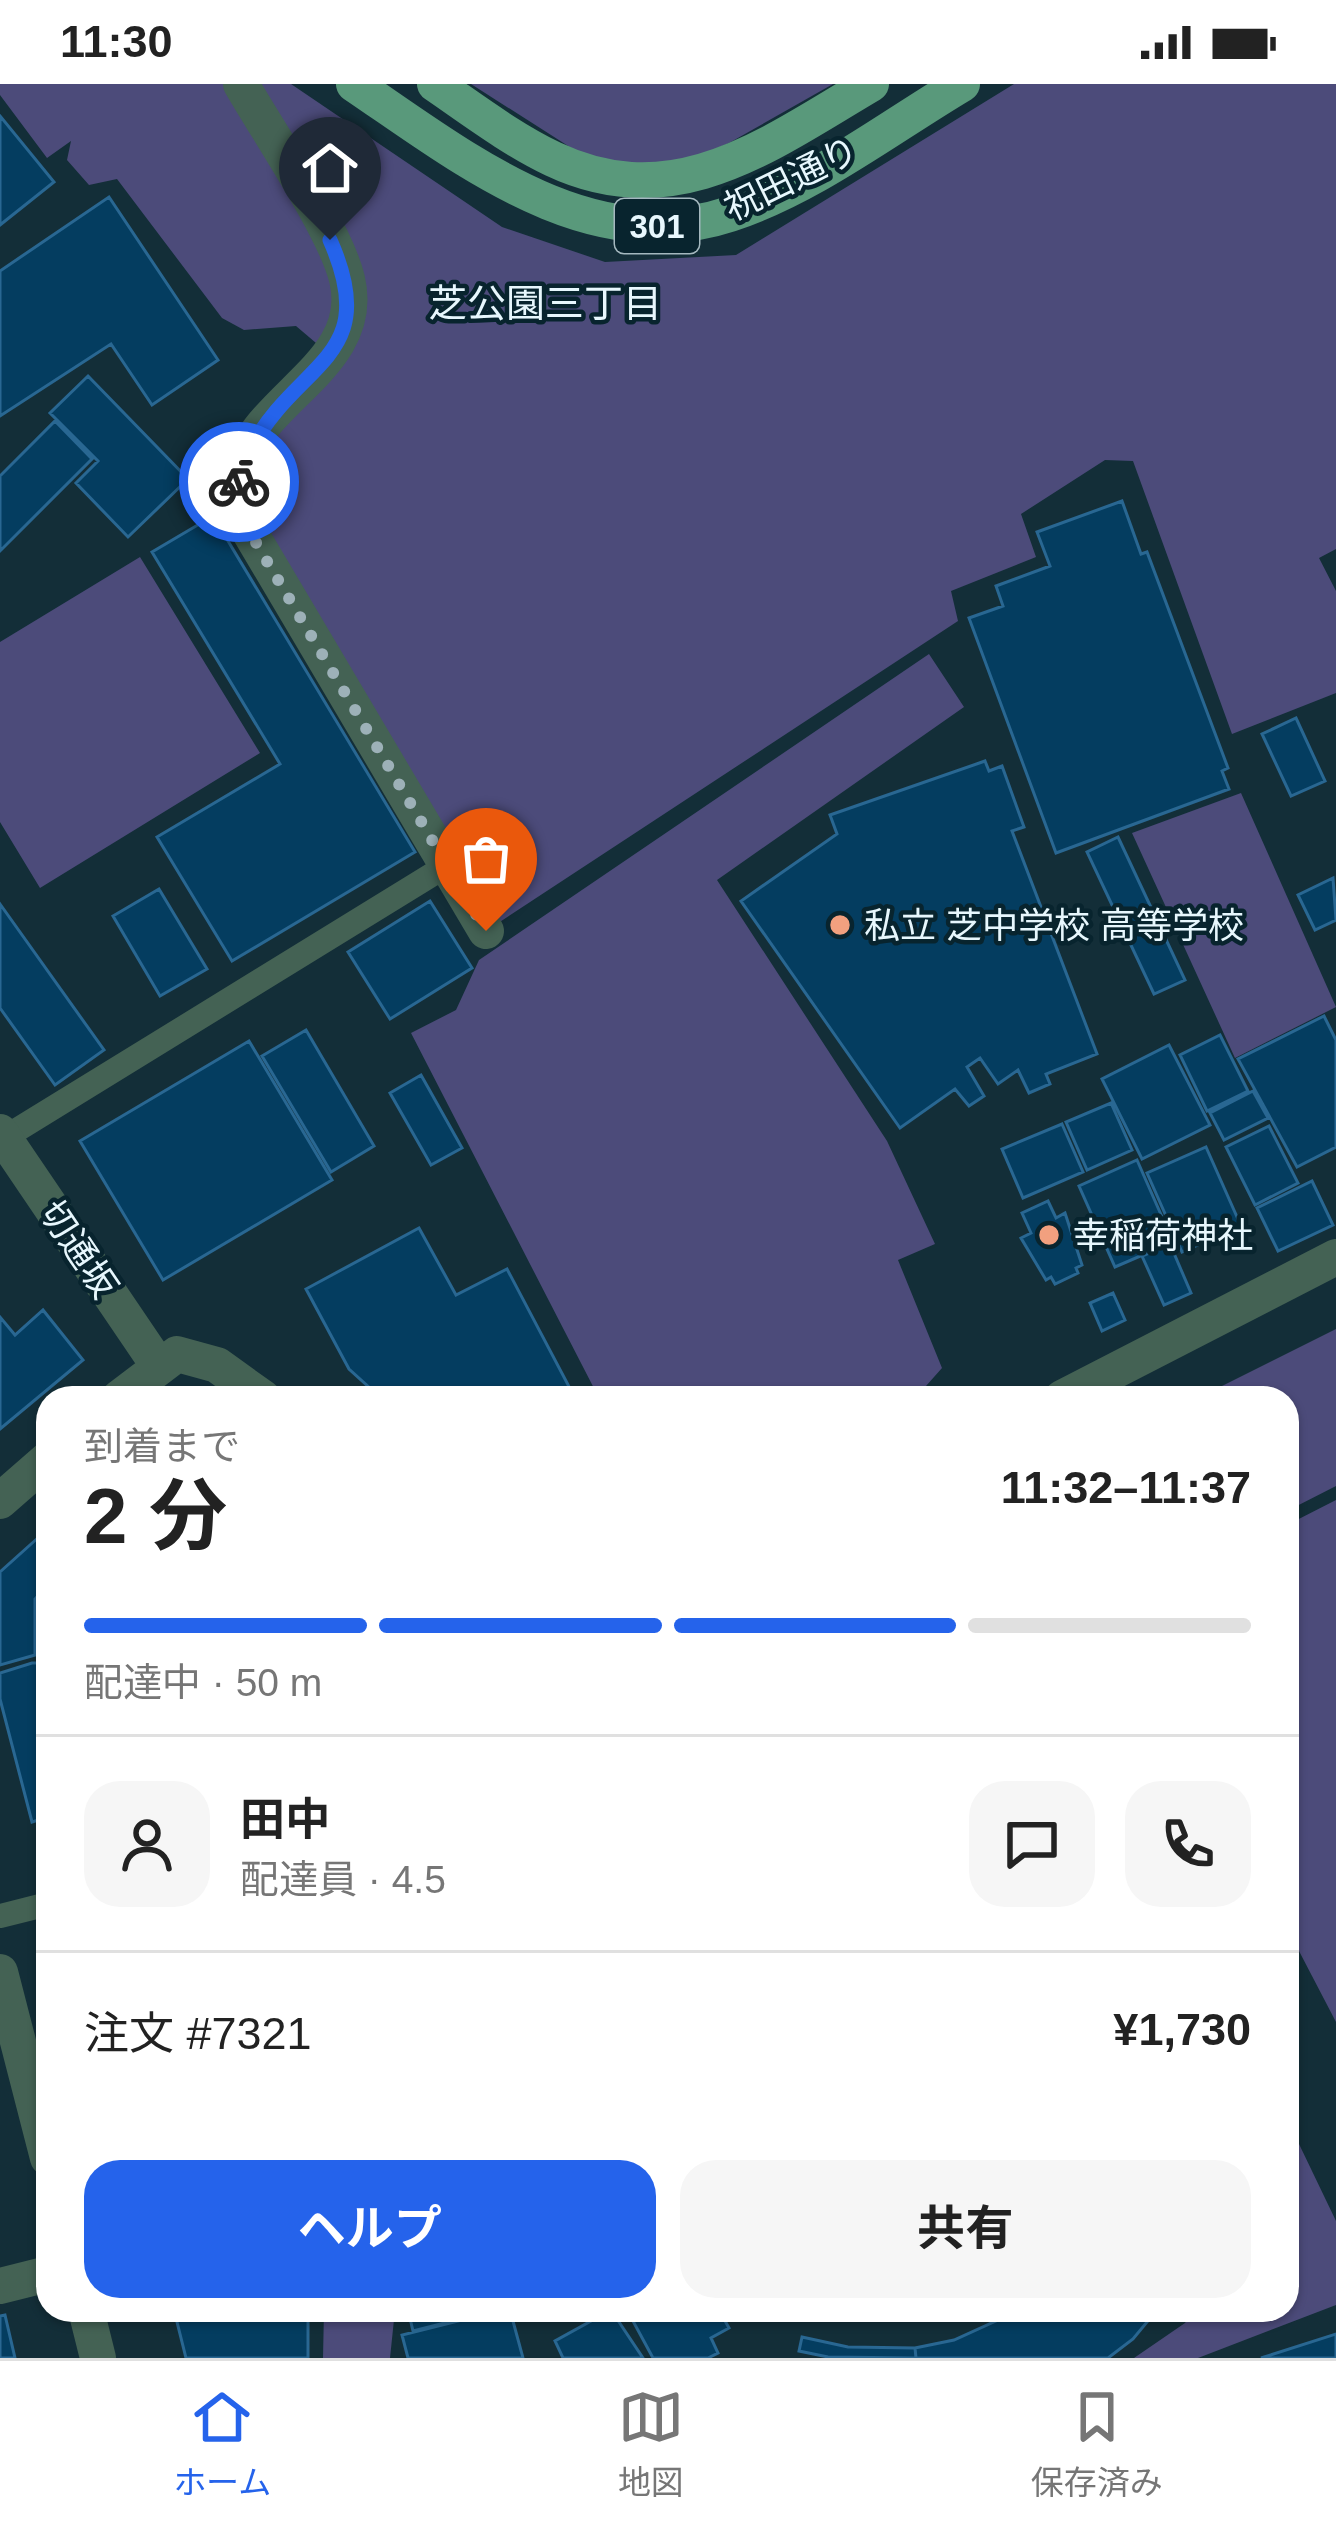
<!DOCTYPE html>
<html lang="ja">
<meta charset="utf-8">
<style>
:root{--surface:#fff;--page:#f6f6f6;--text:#222;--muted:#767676;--line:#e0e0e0;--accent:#2563eb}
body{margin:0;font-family:Arial,"Noto Sans JP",sans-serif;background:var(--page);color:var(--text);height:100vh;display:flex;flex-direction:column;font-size:45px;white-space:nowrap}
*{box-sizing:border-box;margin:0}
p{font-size:39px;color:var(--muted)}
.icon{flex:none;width:66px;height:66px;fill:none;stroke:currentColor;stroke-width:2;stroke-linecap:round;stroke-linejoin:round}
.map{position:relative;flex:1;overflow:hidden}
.panel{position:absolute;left:36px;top:1302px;width:1263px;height:936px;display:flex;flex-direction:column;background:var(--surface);border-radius:36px;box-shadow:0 3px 9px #0004}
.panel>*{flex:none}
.pin{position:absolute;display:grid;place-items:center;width:102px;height:102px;color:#fff;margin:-123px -51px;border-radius:50% 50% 50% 0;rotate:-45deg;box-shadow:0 0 12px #0007}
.pin .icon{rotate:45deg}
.courier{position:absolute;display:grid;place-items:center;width:120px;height:120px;margin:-60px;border:9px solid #2563eb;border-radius:50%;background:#fff;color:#222;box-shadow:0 3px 15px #0007}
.head em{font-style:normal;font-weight:700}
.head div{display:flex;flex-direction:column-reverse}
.head{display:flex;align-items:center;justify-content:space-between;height:204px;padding:0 48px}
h1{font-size:78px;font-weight:700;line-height:90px}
.bar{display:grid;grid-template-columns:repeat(4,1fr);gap:18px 12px;align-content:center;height:144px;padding:0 48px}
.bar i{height:15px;border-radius:9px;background:var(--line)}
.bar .selected{background:var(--accent)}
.bar p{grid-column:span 4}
.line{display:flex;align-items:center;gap:30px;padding:0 48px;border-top:3px solid var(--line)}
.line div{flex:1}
.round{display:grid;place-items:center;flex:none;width:126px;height:126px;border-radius:36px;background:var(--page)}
.button{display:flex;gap:24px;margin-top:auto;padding:24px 48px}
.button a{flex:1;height:138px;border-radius:36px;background:var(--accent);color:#fff;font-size:48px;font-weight:700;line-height:138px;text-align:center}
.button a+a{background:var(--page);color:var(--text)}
.status{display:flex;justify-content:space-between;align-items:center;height:84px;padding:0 60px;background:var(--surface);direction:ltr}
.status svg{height:33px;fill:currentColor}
.tab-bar{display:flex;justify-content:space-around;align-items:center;height:168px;border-top:3px solid var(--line);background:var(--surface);font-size:33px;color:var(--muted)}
.tab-bar a{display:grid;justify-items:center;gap:6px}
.tab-bar .selected{color:var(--accent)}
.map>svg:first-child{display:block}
.green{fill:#4c4b7a}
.building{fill:#043d60;stroke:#296792;stroke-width:3}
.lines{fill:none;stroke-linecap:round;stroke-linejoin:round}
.service{stroke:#446254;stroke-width:24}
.minor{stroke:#446254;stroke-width:36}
.tertiary{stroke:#446254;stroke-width:36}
.primary{stroke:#59997b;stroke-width:36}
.done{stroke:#9db1b8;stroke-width:12;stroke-dasharray:0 21.6}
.route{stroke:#2563eb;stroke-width:15}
.poi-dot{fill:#f2a07f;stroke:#08242e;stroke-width:4.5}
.labels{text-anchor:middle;stroke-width:9;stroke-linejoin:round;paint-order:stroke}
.shield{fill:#08242e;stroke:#a4b8bf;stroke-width:3}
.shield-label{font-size:33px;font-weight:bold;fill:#e7f7fd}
.street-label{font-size:36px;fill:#e7f7fd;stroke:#08242e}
.poi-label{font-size:36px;fill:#e7f7fd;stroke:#08242e;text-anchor:start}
.neighbourhood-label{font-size:39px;fill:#e7f7fd;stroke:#08242e}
</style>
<div class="status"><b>11:30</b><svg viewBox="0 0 49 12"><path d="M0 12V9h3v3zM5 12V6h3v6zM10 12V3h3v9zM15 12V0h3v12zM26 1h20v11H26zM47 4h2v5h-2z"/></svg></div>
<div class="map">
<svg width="1336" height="2274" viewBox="0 0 1336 2274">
<rect width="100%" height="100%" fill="#132e38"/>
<path class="green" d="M 0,0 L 291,0 L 502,143 L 605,178 L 736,171 L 1014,0 L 1336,0 L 1336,465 L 1319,474 L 1336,507 L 1336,609 L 1232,650 L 1133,377 L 1105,376 L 1021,430 L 1036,473 L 951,507 L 958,537 L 486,847 L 242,435 L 238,389 L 329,270 L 296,242 L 244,246 L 222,234 L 117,95 L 89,101 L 67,76 L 71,57 L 47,74 L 0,11 Z
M 471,0 L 833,0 L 729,59 L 667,86 L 587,74 Z
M 140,473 L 260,669 L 40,804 L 0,738 L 0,558 Z
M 929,570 L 964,623 L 717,796 L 887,1057 L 935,1160 L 898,1176 L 942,1284 L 918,1311 L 908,1314 L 599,1314 L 411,949 L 456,926 L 479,876 Z
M 1241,709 L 1336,923 L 1235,974 L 1132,749 Z
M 1336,1245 L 1336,1402 L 1287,1427 L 1287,1314 L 1198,1314 Z
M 1336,1416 L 1336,1938 L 1287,1844 L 1287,1441 Z
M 1287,2035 L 1336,2137 L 1336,2221 L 1198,2274 L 1134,2274 L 1185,2239 L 1194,2226 L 1287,2226 Z
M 324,2226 L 395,2226 L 390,2274 L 323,2274 Z"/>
<path class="building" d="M 0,32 L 54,98 L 0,141 Z
M 109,113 L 218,276 L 152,321 L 111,260 L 0,332 L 0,187 Z
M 88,292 L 188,395 L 128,453 L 76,399 L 98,377 L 50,329 Z
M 55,337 L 92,375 L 0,467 L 0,392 Z
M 1122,417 L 1141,470 L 1147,468 L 1228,684 L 1222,687 L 1229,705 L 1056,769 L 969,534 L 1003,522 L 996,502 L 1050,482 L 1037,448 Z
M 213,432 L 415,768 L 232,877 L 157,753 L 280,680 L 152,468 Z
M 1296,634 L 1325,697 L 1291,712 L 1262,650 Z
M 985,677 L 989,687 L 1002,682 L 1024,743 L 1012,747 L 1097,970 L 1046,990 L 1050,1000 L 1029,1009 L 1018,986 L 998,1000 L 980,974 L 967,983 L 984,1012 L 969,1022 L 955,1005 L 900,1044 L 741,817 L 837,750 L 830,731 Z
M 1118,753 L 1185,896 L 1154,910 L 1087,768 Z
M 1333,794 L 1336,836 L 1315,846 L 1298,811 Z
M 159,805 L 207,885 L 160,912 L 113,832 Z
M 430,817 L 472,884 L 390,935 L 348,868 Z
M 0,820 L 104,966 L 55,1001 L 0,924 Z
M 1324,932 L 1336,956 L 1336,1063 L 1297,1083 L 1238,975 Z
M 306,946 L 374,1062 L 331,1088 L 262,972 Z
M 1220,951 L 1248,1007 L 1207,1027 L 1180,971 Z
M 249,957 L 332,1096 L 163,1196 L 80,1057 Z
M 1169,961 L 1210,1041 L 1142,1075 L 1102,995 Z
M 421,991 L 462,1064 L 431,1081 L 390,1009 Z
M 1253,1007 L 1268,1034 L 1224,1056 L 1210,1029 Z
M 1111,1019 L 1132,1066 L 1087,1086 L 1066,1038 Z
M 1062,1040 L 1083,1088 L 1023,1114 L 1002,1065 Z
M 1269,1042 L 1298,1099 L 1255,1121 L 1226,1063 Z
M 1206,1063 L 1241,1142 L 1182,1168 L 1147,1089 Z
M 1137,1076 L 1173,1158 L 1115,1183 L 1079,1102 Z
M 1312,1097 L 1333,1141 L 1278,1167 L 1257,1124 Z
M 1048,1117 L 1056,1134 L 1065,1129 L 1082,1181 L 1076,1184 L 1078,1189 L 1055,1200 L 1051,1193 L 1046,1196 L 1021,1154 L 1031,1149 L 1022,1129 Z
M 419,1144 L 456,1211 L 507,1185 L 575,1314 L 381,1314 L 349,1285 L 306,1205 Z
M 1170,1160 L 1191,1209 L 1164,1221 L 1142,1172 Z
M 1113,1209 L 1125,1236 L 1102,1247 L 1090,1219 Z
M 43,1226 L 83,1276 L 0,1345 L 0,1233 L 15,1251 Z
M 40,1452 L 48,1461 L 48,1501 L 35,1515 L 35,1571 L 0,1581 L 0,1488 Z
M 32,1579 L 48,1579 L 48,1733 L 32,1738 L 0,1615 L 0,1589 Z
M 174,2226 L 308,2226 L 308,2274 L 186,2274 Z
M 408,2226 L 475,2226 L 476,2231 L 413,2247 Z
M 502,2226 L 510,2226 L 523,2274 L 408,2274 L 402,2251 Z
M 611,2226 L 643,2274 L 563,2274 L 555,2257 Z
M 627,2226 L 719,2226 L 729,2244 L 711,2254 L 718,2269 L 708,2274 L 653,2274 Z
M 1020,2226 L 1157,2226 L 1133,2255 L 1108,2274 L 916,2274 L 915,2264 L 954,2256 Z
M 5,2231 L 15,2274 L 0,2274 L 0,2232 Z
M 1336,2250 L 1336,2274 L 1261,2274 Z
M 802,2253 L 848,2263 L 915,2264 L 916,2274 L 828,2273 L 799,2267 Z"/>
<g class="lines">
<path class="service" d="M 4,1054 L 446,782
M 0,1832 L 48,1820"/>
<path class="minor" d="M 241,0 C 269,49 335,145 347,195 C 368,282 254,314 238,389 C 235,402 241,421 242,435 L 486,847
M 0,2202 L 48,2190"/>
<path class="tertiary" d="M 0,1048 L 158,1281
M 119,1314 L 177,1270 L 217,1281 L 263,1314
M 1062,1314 L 1336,1173
M 0,1417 L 48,1375
M 0,1888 L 48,2074
M 86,2226 L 98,2274"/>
<path class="primary" d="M 354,0 C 462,73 590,177 730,130 C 812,103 888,44 962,0
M 435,0 C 473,26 511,55 553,75 C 675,133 769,60 871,0"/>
</g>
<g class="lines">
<path class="done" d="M 239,398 L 242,435 L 486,847"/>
<path class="route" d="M 239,398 C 238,385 245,375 251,364 C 298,276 383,275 330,156"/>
</g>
<g class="poi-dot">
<circle cx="840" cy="841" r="12"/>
<circle cx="1049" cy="1151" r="12"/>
</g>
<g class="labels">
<rect class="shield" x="615" y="115" width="84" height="54" rx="9"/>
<g class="shield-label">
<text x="657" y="154">301</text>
</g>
<g class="street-label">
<text transform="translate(791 94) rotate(-26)" y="13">祝田通り</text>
<text transform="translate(79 1165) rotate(56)" y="13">切通坂</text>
</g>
<g class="poi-label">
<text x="864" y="854">私立 芝中学校 高等学校</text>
<text x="1073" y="1164">幸稲荷神社</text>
</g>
<g class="neighbourhood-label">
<text x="545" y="233">芝公園三丁目</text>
</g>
</g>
</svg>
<div class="pin" style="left:486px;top:847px;background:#ea580c"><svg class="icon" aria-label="bag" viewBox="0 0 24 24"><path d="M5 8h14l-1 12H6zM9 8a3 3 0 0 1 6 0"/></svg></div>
<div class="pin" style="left:330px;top:156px;background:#1f2937"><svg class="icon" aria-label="home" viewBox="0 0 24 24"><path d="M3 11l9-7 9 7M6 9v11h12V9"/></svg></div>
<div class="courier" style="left:239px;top:398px"><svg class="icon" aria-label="bike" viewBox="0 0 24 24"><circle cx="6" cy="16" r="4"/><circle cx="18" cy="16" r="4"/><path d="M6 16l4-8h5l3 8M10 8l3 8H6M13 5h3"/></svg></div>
<section class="panel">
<div class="head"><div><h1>2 分</h1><p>到着まで</p></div><em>11:32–11:37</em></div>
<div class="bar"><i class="selected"></i><i class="selected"></i><i class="selected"></i><i></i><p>配達中 · 50 m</p></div>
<div class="line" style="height:216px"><a class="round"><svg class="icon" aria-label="person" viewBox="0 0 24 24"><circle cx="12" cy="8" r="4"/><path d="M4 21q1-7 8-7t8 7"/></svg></a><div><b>田中</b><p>配達員 · 4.5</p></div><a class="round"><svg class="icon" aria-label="chat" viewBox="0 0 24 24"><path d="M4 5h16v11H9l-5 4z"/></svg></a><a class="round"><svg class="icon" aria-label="phone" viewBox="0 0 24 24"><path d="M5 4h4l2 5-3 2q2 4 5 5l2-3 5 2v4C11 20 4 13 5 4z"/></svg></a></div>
<div class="line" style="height:156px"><div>注文 #7321</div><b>¥1,730</b></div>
<div class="button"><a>ヘルプ</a><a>共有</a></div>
</section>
</div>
<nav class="tab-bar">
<a class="selected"><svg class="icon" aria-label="home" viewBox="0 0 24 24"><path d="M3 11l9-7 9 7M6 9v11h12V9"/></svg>ホーム</a>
<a><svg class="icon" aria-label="map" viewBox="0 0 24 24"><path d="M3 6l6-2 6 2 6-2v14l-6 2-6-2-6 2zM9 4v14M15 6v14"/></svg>地図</a>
<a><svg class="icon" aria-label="saved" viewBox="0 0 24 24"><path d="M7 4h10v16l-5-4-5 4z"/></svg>保存済み</a>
</nav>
